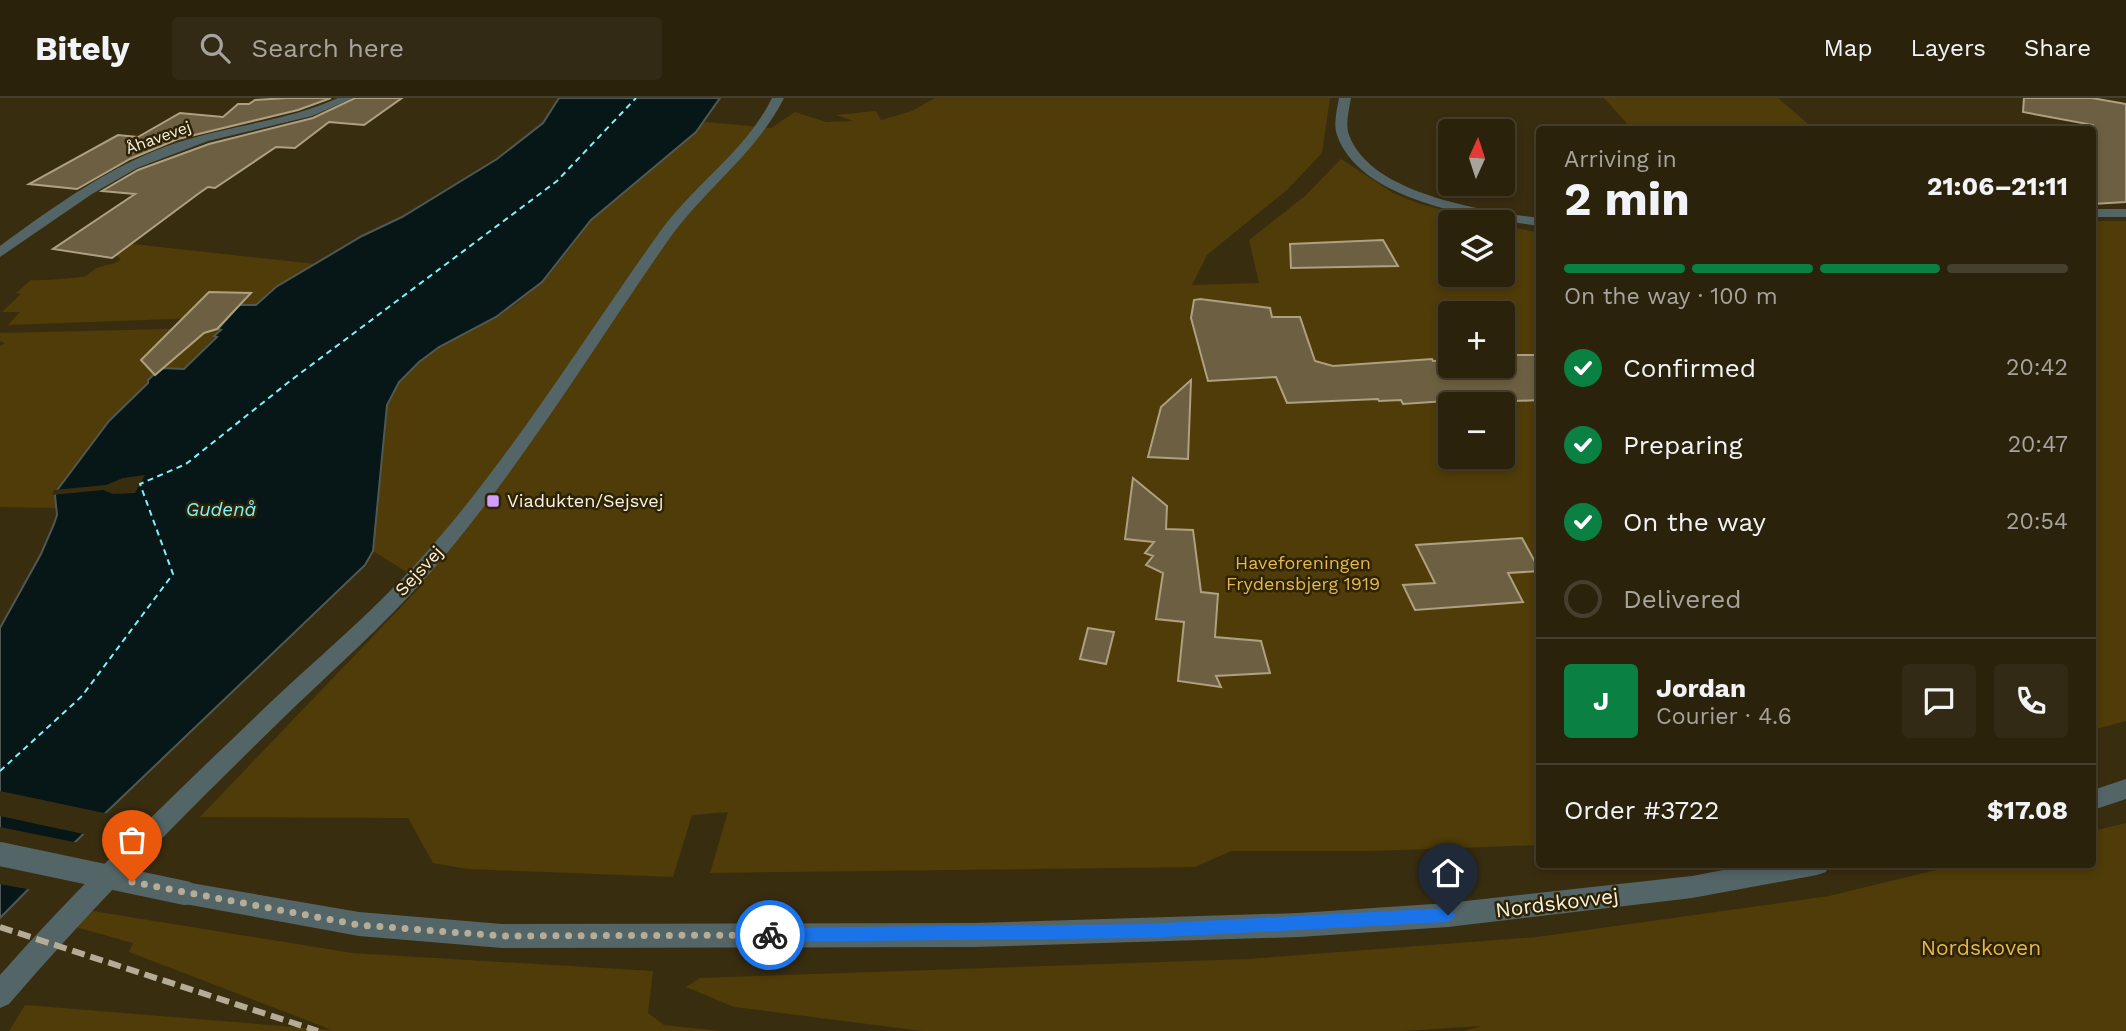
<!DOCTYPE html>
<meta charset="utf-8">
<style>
:root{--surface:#2b220c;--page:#332a15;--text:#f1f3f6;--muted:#a6a49d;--line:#473f2d;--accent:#0b8043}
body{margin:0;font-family:"Work Sans",sans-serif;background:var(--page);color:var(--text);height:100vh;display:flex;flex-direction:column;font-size:26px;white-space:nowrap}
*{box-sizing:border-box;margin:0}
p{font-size:23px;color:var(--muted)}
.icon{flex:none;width:38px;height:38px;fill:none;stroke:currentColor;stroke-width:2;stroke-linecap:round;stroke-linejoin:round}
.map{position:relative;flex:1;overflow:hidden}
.side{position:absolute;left:1536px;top:28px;width:560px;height:742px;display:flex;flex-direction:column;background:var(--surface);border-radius:7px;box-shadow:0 4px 10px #0003,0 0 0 2px var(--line)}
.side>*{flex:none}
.needle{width:46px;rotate:3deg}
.controls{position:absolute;left:1438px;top:21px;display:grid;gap:14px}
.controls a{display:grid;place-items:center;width:77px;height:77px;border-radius:7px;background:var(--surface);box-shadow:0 4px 10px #0003,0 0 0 2px var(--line);font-size:35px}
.pin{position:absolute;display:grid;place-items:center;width:60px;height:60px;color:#fff;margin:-72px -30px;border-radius:50% 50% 50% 0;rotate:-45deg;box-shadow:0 0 7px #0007}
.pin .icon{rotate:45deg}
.courier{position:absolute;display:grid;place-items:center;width:70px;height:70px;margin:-35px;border:5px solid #1a73e8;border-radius:50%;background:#fff;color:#222;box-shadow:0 2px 9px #0007}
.overview em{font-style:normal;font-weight:700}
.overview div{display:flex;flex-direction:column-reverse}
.overview{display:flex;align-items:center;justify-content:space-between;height:119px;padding:0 28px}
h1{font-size:46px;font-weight:700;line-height:52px}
.bar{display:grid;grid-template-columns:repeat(4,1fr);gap:10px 7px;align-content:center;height:84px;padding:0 28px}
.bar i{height:9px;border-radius:5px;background:var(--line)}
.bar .selected{background:var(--accent)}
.bar p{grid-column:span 4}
.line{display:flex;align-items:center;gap:18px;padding:0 28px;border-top:2px solid var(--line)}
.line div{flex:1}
.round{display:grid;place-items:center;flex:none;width:74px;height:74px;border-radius:7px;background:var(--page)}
ol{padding:0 28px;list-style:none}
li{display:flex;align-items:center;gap:21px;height:77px}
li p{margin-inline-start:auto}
li .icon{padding:7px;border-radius:50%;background:var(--accent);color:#fff;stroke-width:4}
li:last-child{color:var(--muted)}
li i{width:38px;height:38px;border:4px solid var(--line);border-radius:50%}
header{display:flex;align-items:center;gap:42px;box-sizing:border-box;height:98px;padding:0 35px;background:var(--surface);border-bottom:2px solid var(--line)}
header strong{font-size:33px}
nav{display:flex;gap:38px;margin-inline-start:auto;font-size:24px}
.search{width:490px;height:63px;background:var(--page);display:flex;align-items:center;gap:18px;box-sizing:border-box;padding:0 24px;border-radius:7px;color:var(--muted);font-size:26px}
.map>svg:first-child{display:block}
.green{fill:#4f3c08;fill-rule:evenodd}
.water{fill:#071617;stroke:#505854;stroke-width:2}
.pier{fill:#392d10}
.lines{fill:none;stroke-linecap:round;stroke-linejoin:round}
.ferry{stroke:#7ef3fc;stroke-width:2;stroke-dasharray:6 4.5;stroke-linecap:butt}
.building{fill:#6d6042;stroke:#aea080;stroke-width:2}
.minor{fill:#546568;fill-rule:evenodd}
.tertiary{fill:#546568;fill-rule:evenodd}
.rail{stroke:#b5ac97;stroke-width:6;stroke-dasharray:13 6;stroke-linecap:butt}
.tertiary-bridge{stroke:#546568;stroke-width:24}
.route{fill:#1a73e8}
.done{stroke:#b6ad98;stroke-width:7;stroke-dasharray:0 12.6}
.poi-dot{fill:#d29dfd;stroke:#2e2305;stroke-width:2.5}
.labels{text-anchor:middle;stroke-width:5;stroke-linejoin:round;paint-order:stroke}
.far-street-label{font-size:16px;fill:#f9f2e1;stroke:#2e2305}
.poi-label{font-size:18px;fill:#f9f2e1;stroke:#2e2305;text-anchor:start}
.park-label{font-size:18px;fill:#e4b84d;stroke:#2e2305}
.street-label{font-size:18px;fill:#f9f2e1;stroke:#2e2305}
.water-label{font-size:19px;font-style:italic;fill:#7ef3fc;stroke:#2e2305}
.near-street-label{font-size:21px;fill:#f9f2e1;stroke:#2e2305}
.near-park-label{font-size:21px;fill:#e4b84d;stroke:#2e2305}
</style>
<header>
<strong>Bitely</strong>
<div class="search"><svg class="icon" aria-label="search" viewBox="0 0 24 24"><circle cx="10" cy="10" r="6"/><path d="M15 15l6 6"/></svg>Search here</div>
<nav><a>Map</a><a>Layers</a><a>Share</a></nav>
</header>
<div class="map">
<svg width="2126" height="933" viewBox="0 0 2126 933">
<rect width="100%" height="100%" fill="#392d10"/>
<path class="green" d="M 935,0 L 1330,0 L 1322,55 L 1288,91 L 1207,157 L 1192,187 L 1259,185 L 1249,142 L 1305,98 L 1341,61 L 1393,95 L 1420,106 L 1490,124 L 1451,124 L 1451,177 L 1503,177 L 1503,127 L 1540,135 L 1540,747 L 1373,753 L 1231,753 L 1195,769 L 710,775 L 728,714 L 692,717 L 673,779 L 467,771 L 433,765 L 408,720 L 200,719 L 424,485 L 373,453 L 387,307 L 399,284 L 419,264 L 439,249 L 517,206 L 550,176 L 592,122 L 705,24 L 771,30 L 795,14 L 826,24 L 853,23 L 836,17 L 876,13 L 881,22 L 912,13 ZM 1451,215 L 1503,215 L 1503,268 L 1451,268 ZM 1451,306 L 1503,306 L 1503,359 L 1451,359 Z
M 1604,0 L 1778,0 L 1814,31 L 1632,31 Z
M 2093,123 L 2126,123 L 2126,623 L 2093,632 Z
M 114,144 L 316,166 L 271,192 L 256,207 L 239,207 L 227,219 L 8,227 L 20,214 L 2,214 L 21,196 L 16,195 L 31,182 C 40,183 79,180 86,178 C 91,175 94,170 100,169 C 108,166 114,167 121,161 L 115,157 Z
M 207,230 L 222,232 L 183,271 L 149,285 L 110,321 L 58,391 L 55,397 L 56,410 L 0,409 L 0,248 L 5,245 L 0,243 L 0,235 Z
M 2126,725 L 2126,933 L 1464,933 L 1482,928 L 1404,933 L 922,933 L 734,909 L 686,889 L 700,880 L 1248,861 L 1537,839 L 1829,798 L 1957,767 L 2093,766 L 2093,733 Z
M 93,813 L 352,855 L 653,873 L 648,915 L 664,927 L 720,933 L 9,933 L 25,907 L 332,932 L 129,854 L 133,845 L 72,828 Z"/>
<path class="water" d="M 559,0 L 720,0 L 696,34 L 591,122 L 542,184 L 496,219 L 439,249 L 419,264 L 399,284 L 387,307 L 373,453 L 365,467 L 73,746 L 0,820 L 0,530 L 41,456 L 54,426 L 57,417 L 55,397 L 58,391 L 109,323 L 148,285 L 148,282 L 161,270 L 184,271 L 217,239 L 214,238 L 221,232 L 218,231 L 239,207 L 256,207 L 276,189 L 362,138 L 402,119 L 497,61 L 543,25 Z"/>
<path class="pier" d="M 145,377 L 135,395 L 113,396 L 103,392 L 52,397 L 54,392 L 106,387 L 123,380 Z
M 0,693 L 109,716 L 88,737 L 0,718 Z
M 0,729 L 79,745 L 32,792 L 0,786 Z"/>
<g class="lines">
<path class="ferry" d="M 0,673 L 82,598 L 173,476 L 140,386 L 186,366 L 290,283 L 557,83 L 636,0"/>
</g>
<path class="building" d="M 287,0 L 331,0 L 298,12 L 178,41 L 130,61 L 77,91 L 29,86 L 118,37 L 138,39 L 180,15 L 223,19 L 238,6 L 249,6 L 255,2 Z
M 355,0 L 402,0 L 364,27 L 329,24 L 295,50 L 276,49 L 215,90 L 208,89 L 198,96 L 112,160 L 53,151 L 135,96 L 102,93 L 138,72 L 209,46 L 313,20 Z
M 2024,0 L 2092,0 L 2126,6 L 2126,104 L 2093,106 L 2093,27 L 2023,14 Z
M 1383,142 L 1398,168 L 1291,170 L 1290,146 Z
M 209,194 L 251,195 L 217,231 L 204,235 L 155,277 L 141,262 Z
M 1200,201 L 1270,210 L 1272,219 L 1300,219 L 1315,263 L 1333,268 L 1432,261 L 1433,263 L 1451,262 L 1451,268 L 1503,268 L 1503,257 L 1540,257 L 1540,302 L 1464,305 L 1461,302 L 1403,306 L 1401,302 L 1379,303 L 1378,301 L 1287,305 L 1276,279 L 1208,283 L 1191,220 L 1194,202 Z
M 1191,282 L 1188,361 L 1148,359 L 1161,309 Z
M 1133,380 L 1167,408 L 1166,431 L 1193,432 L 1201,494 L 1218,496 L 1215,539 L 1261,543 L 1270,575 L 1216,578 L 1221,589 L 1178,583 L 1184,524 L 1156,521 L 1163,475 L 1146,467 L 1153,458 L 1145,455 L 1154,444 L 1125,441 Z
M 1522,440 L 1540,473 L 1508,475 L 1523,504 L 1415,512 L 1403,487 L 1435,485 L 1416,447 Z
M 1088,530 L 1114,534 L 1106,566 L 1080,561 Z"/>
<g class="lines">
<path class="minor" d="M 338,0 L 353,0 L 312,18 L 208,43 L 137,70 L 92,96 L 0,159 L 0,148 C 56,107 112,66 179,44 C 231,27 287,23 338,0 Z
M 1339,0 L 1351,0 C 1349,12 1345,26 1349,37 C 1371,97 1485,113 1540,120 L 1540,128 C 1480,120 1360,104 1337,37 C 1333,26 1337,12 1339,0 Z
M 2093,111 L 2126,111 L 2126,119 L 2093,119 Z"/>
<path class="tertiary" d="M 772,0 L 784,0 C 756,56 702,93 667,144 C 589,256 519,373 429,476 C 383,529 329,575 279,624 C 186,715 94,807 9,906 L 0,910 L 0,877 C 86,780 180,691 274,601 C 321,557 371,515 415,467 C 508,365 579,247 659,135 C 693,87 746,53 772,0 Z
M 2126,681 L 2126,701 L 2093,712 L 2093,692 Z
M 1755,766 L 1829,766 L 1826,774 L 1817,777 L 1692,800 L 1448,829 L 1299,839 L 974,849 L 502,850 L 359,838 L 185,806 L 176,803 L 173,795 L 176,787 L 185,784 L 359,814 L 502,826 L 974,825 L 1299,815 L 1448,805 L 1692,778 Z"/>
<path class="rail" d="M 0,829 L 318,933"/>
<path class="tertiary-bridge" d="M 0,756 L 185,795"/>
</g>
<path class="route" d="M 1448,810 L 1456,817 L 1448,824 L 1147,840 L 770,844 L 765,842 L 762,837 L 765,832 L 770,830 L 1147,826 Z"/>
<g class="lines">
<path class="done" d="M 132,784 L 359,827 L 502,838 L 770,837"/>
</g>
<rect class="poi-dot" x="486" y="396" width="14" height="14" rx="3.5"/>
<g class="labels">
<g class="far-street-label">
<text transform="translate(158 39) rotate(-20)" y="6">Åhavevej</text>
</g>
<g class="poi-label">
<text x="507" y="409">Viadukten/Sejsvej</text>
</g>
<g class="park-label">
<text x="1303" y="471">Haveforeningen<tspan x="1303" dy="21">Frydensbjerg 1919</tspan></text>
</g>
<g class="street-label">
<text transform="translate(419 473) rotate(-47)" y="6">Sejsvej</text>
</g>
<g class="water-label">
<text x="221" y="418">Gudenå</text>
</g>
<g class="near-street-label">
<text transform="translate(1557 805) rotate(-7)" y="7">Nordskovvej</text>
</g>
<g class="near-park-label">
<text x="1981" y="857">Nordskoven</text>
</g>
</g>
</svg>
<div class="controls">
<a><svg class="needle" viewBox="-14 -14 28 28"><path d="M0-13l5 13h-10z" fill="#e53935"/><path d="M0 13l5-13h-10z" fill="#a6a49d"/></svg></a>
<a><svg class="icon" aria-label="layers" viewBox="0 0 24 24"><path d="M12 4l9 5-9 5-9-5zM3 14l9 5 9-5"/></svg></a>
<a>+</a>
<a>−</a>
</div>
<div class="pin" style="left:132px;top:784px;background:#ea580c"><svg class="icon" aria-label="bag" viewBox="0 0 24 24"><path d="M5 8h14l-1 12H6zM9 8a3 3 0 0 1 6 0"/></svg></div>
<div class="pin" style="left:1448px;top:817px;background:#1f2937"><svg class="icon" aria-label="home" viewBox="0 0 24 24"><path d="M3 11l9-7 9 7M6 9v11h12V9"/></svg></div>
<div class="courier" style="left:770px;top:837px"><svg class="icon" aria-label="bike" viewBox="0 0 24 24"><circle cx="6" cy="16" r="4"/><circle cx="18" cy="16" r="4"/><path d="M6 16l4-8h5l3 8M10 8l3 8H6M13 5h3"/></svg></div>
<section class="side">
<div class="overview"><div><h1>2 min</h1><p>Arriving in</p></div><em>21:06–21:11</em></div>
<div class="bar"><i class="selected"></i><i class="selected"></i><i class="selected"></i><i></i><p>On the way · 100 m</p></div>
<ol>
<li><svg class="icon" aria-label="check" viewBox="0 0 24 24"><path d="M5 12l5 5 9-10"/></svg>Confirmed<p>20:42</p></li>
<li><svg class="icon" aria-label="check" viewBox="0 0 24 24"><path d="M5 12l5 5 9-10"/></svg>Preparing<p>20:47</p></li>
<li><svg class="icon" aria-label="check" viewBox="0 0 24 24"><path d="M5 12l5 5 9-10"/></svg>On the way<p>20:54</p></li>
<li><i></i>Delivered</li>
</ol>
<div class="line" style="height:126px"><b class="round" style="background:var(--accent);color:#fff">J</b><div><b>Jordan</b><p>Courier · 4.6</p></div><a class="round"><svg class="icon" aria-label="chat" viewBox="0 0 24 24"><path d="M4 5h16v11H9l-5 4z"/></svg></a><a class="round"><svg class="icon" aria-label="phone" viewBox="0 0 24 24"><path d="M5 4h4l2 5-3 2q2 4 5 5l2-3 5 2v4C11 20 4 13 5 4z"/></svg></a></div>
<div class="line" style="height:91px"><div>Order #3722</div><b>$17.08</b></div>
</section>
</div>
